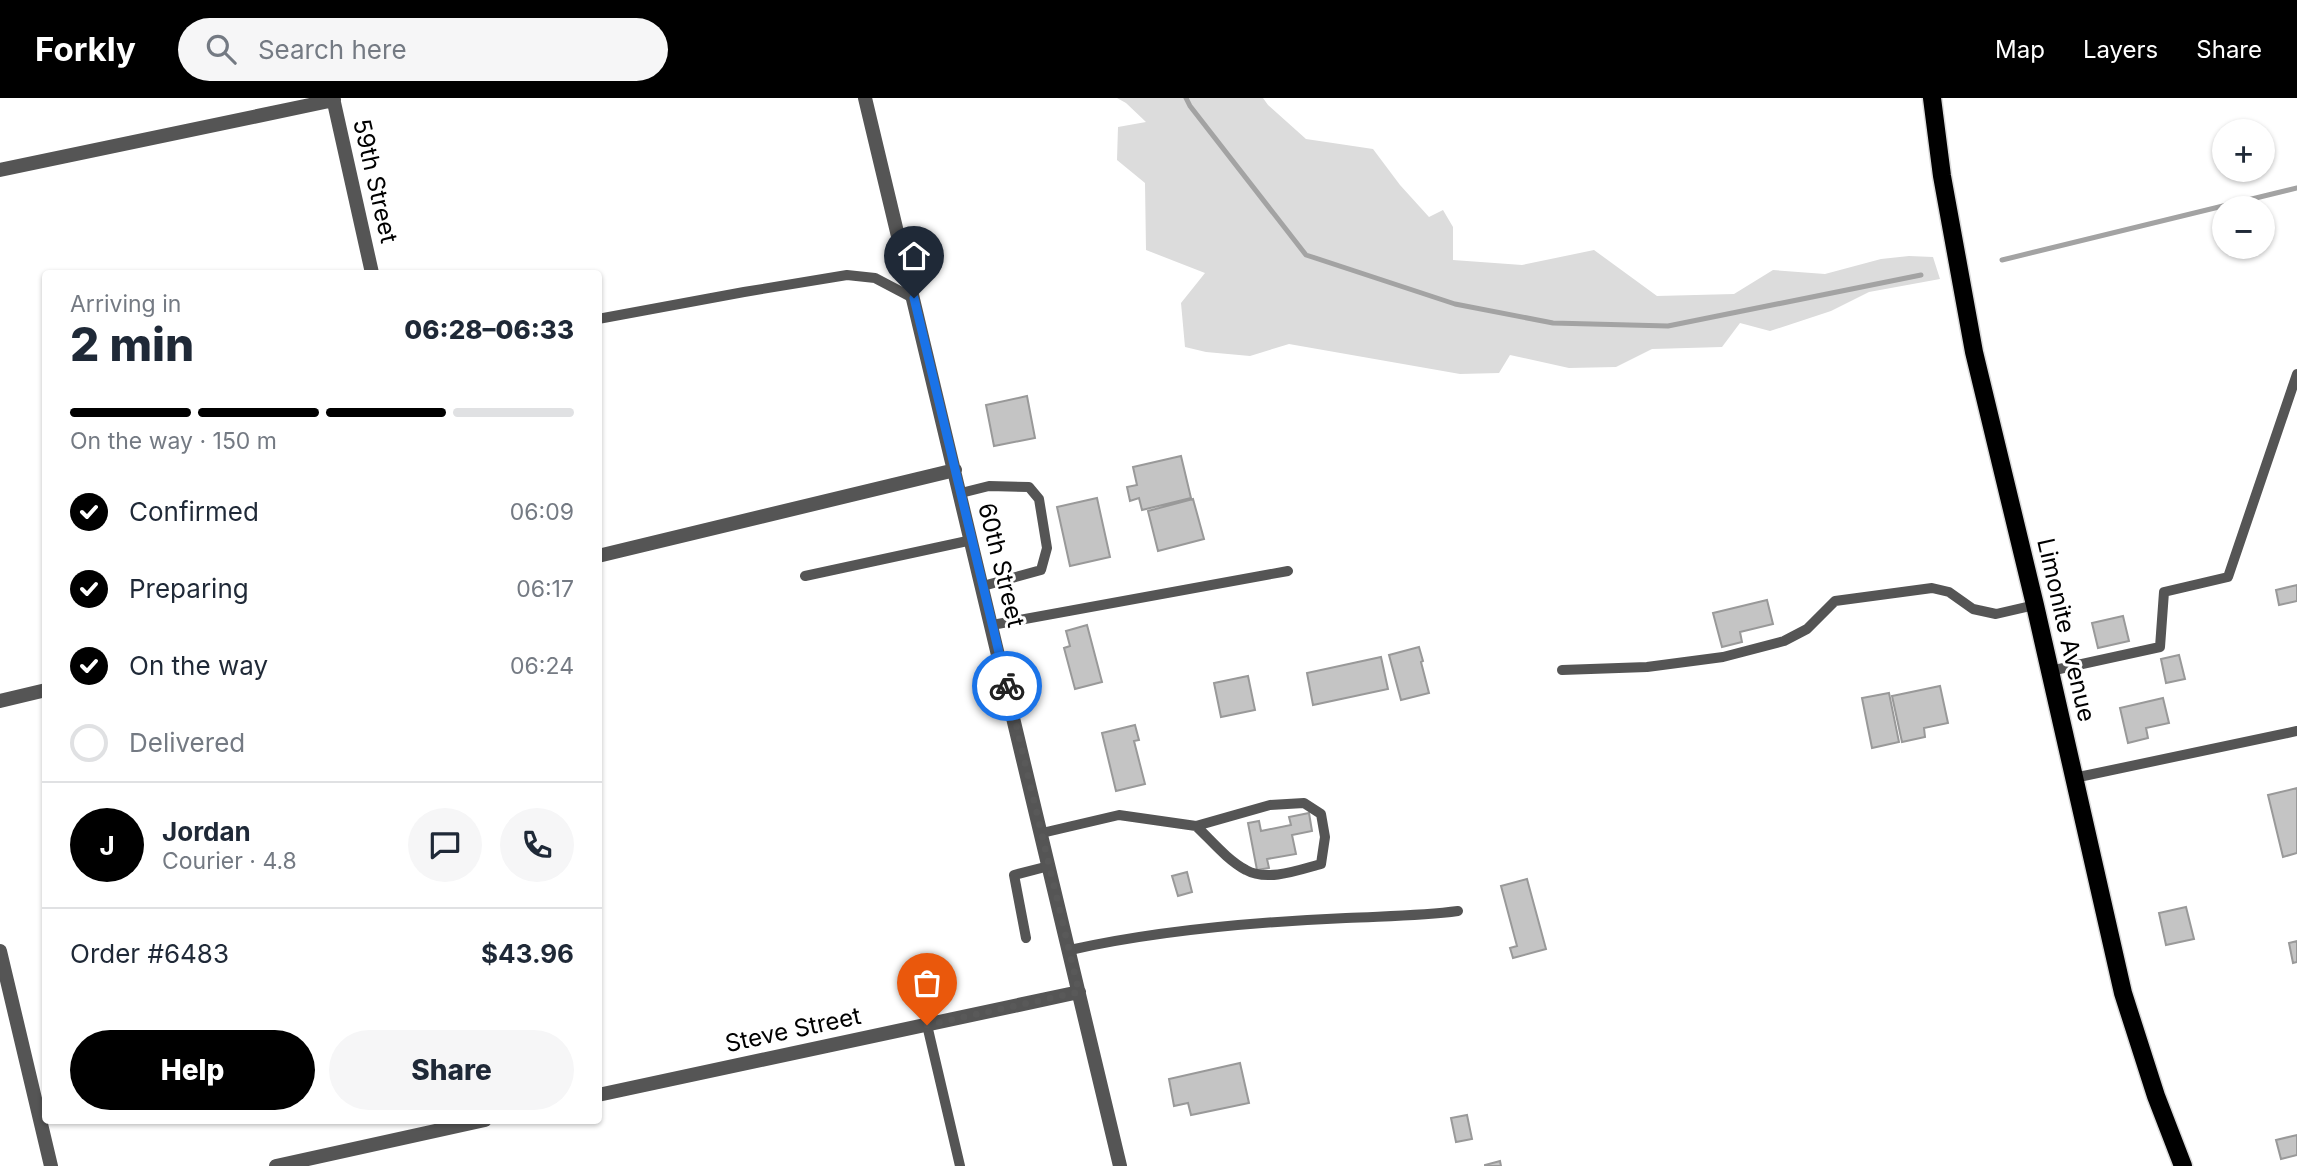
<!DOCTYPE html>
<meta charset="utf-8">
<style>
:root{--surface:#fff;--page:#f6f6f7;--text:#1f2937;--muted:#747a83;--line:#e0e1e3;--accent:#000}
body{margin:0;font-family:Inter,sans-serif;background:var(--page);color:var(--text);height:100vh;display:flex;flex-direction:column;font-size:26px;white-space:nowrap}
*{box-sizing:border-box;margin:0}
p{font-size:23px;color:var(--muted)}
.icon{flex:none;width:38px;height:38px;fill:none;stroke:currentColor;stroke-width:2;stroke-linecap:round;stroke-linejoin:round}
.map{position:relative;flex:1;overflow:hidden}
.drawer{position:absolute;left:42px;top:172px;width:560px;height:854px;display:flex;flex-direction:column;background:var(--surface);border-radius:7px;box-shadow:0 2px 5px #0004}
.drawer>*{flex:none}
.fabs{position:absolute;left:2212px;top:21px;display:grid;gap:14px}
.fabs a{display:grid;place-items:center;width:63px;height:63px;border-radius:50%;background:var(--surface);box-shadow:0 2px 5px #0004;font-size:35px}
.pin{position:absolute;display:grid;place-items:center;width:60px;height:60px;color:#fff;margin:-72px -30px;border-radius:50% 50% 50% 0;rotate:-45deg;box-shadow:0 0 7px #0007}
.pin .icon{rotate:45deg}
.courier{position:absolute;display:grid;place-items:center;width:70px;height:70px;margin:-35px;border:5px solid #1a73e8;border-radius:50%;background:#fff;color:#222;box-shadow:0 2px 9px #0007}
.head em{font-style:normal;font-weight:800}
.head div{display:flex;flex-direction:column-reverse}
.head{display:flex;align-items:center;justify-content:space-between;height:119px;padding:0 28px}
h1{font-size:46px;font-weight:800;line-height:52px}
.bar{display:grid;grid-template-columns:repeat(4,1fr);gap:10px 7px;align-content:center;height:84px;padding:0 28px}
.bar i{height:9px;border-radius:5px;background:var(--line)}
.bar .active{background:var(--accent)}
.bar p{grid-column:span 4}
.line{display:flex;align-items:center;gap:18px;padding:0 28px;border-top:2px solid var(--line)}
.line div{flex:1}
.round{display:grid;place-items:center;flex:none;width:74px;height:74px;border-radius:37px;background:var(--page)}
ol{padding:0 28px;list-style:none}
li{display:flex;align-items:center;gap:21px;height:77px}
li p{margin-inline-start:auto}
li .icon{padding:7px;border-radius:50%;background:var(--accent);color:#fff;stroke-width:4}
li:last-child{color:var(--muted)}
li i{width:38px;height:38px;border:4px solid var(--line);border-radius:50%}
.cta{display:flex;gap:14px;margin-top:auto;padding:14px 28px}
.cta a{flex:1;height:80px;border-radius:42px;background:var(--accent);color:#fff;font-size:28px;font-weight:800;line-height:80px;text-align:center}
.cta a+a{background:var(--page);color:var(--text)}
header{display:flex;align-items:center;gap:42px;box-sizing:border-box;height:98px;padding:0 35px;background:var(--accent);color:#fff}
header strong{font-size:33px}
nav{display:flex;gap:38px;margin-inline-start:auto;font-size:24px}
.search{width:490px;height:63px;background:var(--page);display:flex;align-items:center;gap:18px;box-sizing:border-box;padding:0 24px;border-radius:38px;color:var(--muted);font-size:26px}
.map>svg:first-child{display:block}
.green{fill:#dcdcdc}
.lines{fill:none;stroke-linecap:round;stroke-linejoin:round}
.stream{stroke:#a3a3a3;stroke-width:5}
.building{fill:#c4c4c4;stroke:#999;stroke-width:2}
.primary-casing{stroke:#dbdbdb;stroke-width:21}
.service{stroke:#555;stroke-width:10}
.minor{stroke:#555;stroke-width:14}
.primary{stroke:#000;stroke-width:18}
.done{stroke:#595959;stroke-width:7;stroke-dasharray:0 12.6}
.route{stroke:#1a73e8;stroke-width:9}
.labels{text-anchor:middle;stroke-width:6;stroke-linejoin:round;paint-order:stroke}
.street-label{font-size:24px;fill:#000;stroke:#fff}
</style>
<header>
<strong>Forkly</strong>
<div class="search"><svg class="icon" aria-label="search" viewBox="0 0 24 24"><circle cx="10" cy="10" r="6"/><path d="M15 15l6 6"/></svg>Search here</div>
<nav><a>Map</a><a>Layers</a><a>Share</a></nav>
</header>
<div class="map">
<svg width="2297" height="1068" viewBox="0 0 2297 1068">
<rect width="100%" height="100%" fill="#fff"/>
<path class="green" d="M 1117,0 L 1263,0 L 1268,7 L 1306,41 L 1373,51 L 1400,87 L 1429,119 L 1443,112 L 1453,129 L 1453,162 L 1522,167 L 1594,152 L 1657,198 L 1734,196 L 1773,172 L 1825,176 L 1881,161 L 1909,158 L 1933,159 L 1940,181 L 1869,194 L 1831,213 L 1770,233 L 1740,225 L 1722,249 L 1652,251 L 1616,269 L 1569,270 L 1510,257 L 1499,275 L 1460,276 L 1289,246 L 1250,258 L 1206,254 L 1185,249 L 1181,205 L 1205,175 L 1146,152 L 1145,85 L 1117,62 L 1118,29 L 1146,24 L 1126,5 Z"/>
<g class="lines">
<path class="stream" d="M 1186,0 L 1190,8 L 1306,157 L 1455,206 L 1553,225 L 1668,228 L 1921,177
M 2002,162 L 2297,90"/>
</g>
<path class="building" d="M 1027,298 L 1035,340 L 994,348 L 986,307 Z
M 1181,358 L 1191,400 L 1142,412 L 1139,400 L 1130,403 L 1127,389 L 1137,387 L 1133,369 Z
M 1097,400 L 1110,459 L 1070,468 L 1057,409 Z
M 1193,401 L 1204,441 L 1158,453 L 1148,413 Z
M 2297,487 L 2297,503 L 2279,507 L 2276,492 Z
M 1767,502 L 1773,526 L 1740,534 L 1742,544 L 1722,549 L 1713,515 Z
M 2123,518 L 2129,543 L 2098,550 L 2092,525 Z
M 1087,527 L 1102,584 L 1075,591 L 1064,550 L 1070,548 L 1066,533 Z
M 1419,549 L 1423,563 L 1421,564 L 1429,595 L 1401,602 L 1389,557 Z
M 2179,557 L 2185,581 L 2166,585 L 2161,561 Z
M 1381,559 L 1388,591 L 1313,607 L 1307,575 Z
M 1248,578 L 1255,612 L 1221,619 L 1214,585 Z
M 1940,588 L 1948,625 L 1924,630 L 1925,639 L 1902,644 L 1892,598 Z
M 1889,595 L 1899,644 L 1872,650 L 1862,600 Z
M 2163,600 L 2169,625 L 2146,630 L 2148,640 L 2128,645 L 2120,610 Z
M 1135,627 L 1139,642 L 1134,643 L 1145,686 L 1116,693 L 1102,635 Z
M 2297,690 L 2297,755 L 2283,759 L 2268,697 Z
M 1309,715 L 1312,733 L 1292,737 L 1296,756 L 1267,761 L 1269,770 L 1257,772 L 1248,725 L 1259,723 L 1261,733 L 1291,727 L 1289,719 Z
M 1187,774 L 1192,794 L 1178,798 L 1172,778 Z
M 1527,781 L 1546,851 L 1513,860 L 1510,850 L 1517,848 L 1501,788 Z
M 2186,809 L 2194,841 L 2166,847 L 2159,815 Z
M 2297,843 L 2297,864 L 2293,865 L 2289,845 Z
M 1240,965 L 1249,1005 L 1191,1017 L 1188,1005 L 1174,1008 L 1169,981 Z
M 1467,1017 L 1472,1041 L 1456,1044 L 1451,1020 Z
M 2297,1037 L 2297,1057 L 2281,1061 L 2276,1042 Z
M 1500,1063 L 1501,1068 L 1485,1068 L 1485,1067 Z"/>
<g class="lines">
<g class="primary-casing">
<path id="primary" d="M 1932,0 L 1942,78 L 1974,254 L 2035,507 L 2123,895 L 2156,998 L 2183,1068"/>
</g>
<path class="service" d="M 598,221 L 744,194 L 847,177 L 875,180 L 913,200
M 961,395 L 989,388 L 1029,389 L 1039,401 L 1047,450 L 1041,472 L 983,488
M 805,478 L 972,442
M 992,527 L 1288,473
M 1562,572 L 1647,569 L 1723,559 L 1784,543 L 1807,531 L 1835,503 L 1932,490 L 1949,494 L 1973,511 L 1996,516 L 2035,507
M 2050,573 L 2160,549 L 2164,494 L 2228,479 L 2297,276
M 2074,680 L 2297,633
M 1042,735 L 1119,717 L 1196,728 L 1270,707 L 1304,705 L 1321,716 L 1325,739 L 1321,766 C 1299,772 1267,784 1246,772 C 1227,762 1211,742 1196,728
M 1026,840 L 1014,777 L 1049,768
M 1070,852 C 1159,832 1254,824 1346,820 C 1384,818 1421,818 1458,813
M 927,927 L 960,1068"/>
<path class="minor" d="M 333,0 L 372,175
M 865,0 L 1120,1068
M 0,72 L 334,2
M 598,458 L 955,372
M 0,603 L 46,592
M 0,853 L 51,1068
M 598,997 L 1079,894
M 276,1068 L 485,1022"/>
<use href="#primary" class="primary"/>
</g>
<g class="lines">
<path class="done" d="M 927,927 L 1079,894 L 1007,588"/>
<path class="route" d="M 914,200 L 1007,588"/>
</g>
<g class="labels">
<g class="street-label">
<text transform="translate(375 83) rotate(77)" y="8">59th Street</text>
<text transform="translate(1001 467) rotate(76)" y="8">60th Street</text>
<text transform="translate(2066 532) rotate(77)" y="8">Limonite Avenue</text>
<text transform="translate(793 932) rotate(-12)" y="8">Steve Street</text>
</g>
</g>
</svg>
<div class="fabs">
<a>+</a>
<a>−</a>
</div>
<div class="pin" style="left:927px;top:927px;background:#ea580c"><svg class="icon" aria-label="bag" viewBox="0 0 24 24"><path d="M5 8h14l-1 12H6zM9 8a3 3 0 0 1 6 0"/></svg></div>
<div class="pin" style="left:914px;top:200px;background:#1f2937"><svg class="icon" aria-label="home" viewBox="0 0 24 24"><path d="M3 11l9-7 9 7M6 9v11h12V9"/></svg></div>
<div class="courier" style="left:1007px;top:588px"><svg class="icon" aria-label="bike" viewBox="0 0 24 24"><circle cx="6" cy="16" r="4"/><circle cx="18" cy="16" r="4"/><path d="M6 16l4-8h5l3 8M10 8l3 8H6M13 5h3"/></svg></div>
<section class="drawer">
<div class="head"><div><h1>2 min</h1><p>Arriving in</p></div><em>06:28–06:33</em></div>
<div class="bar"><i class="active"></i><i class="active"></i><i class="active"></i><i></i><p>On the way · 150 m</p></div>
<ol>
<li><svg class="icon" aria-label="check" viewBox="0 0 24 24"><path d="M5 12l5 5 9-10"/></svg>Confirmed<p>06:09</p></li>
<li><svg class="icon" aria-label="check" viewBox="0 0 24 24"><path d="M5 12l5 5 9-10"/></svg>Preparing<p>06:17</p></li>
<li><svg class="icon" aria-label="check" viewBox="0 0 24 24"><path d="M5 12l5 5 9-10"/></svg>On the way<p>06:24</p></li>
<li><i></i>Delivered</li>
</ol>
<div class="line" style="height:126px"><b class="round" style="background:var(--accent);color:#fff">J</b><div><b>Jordan</b><p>Courier · 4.8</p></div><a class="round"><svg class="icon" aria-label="chat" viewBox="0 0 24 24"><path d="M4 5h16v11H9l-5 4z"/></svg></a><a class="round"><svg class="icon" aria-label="phone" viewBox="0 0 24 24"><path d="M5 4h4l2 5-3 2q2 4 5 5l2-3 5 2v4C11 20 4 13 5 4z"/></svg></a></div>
<div class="line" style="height:91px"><div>Order #6483</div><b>$43.96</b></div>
<div class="cta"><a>Help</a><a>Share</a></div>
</section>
</div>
